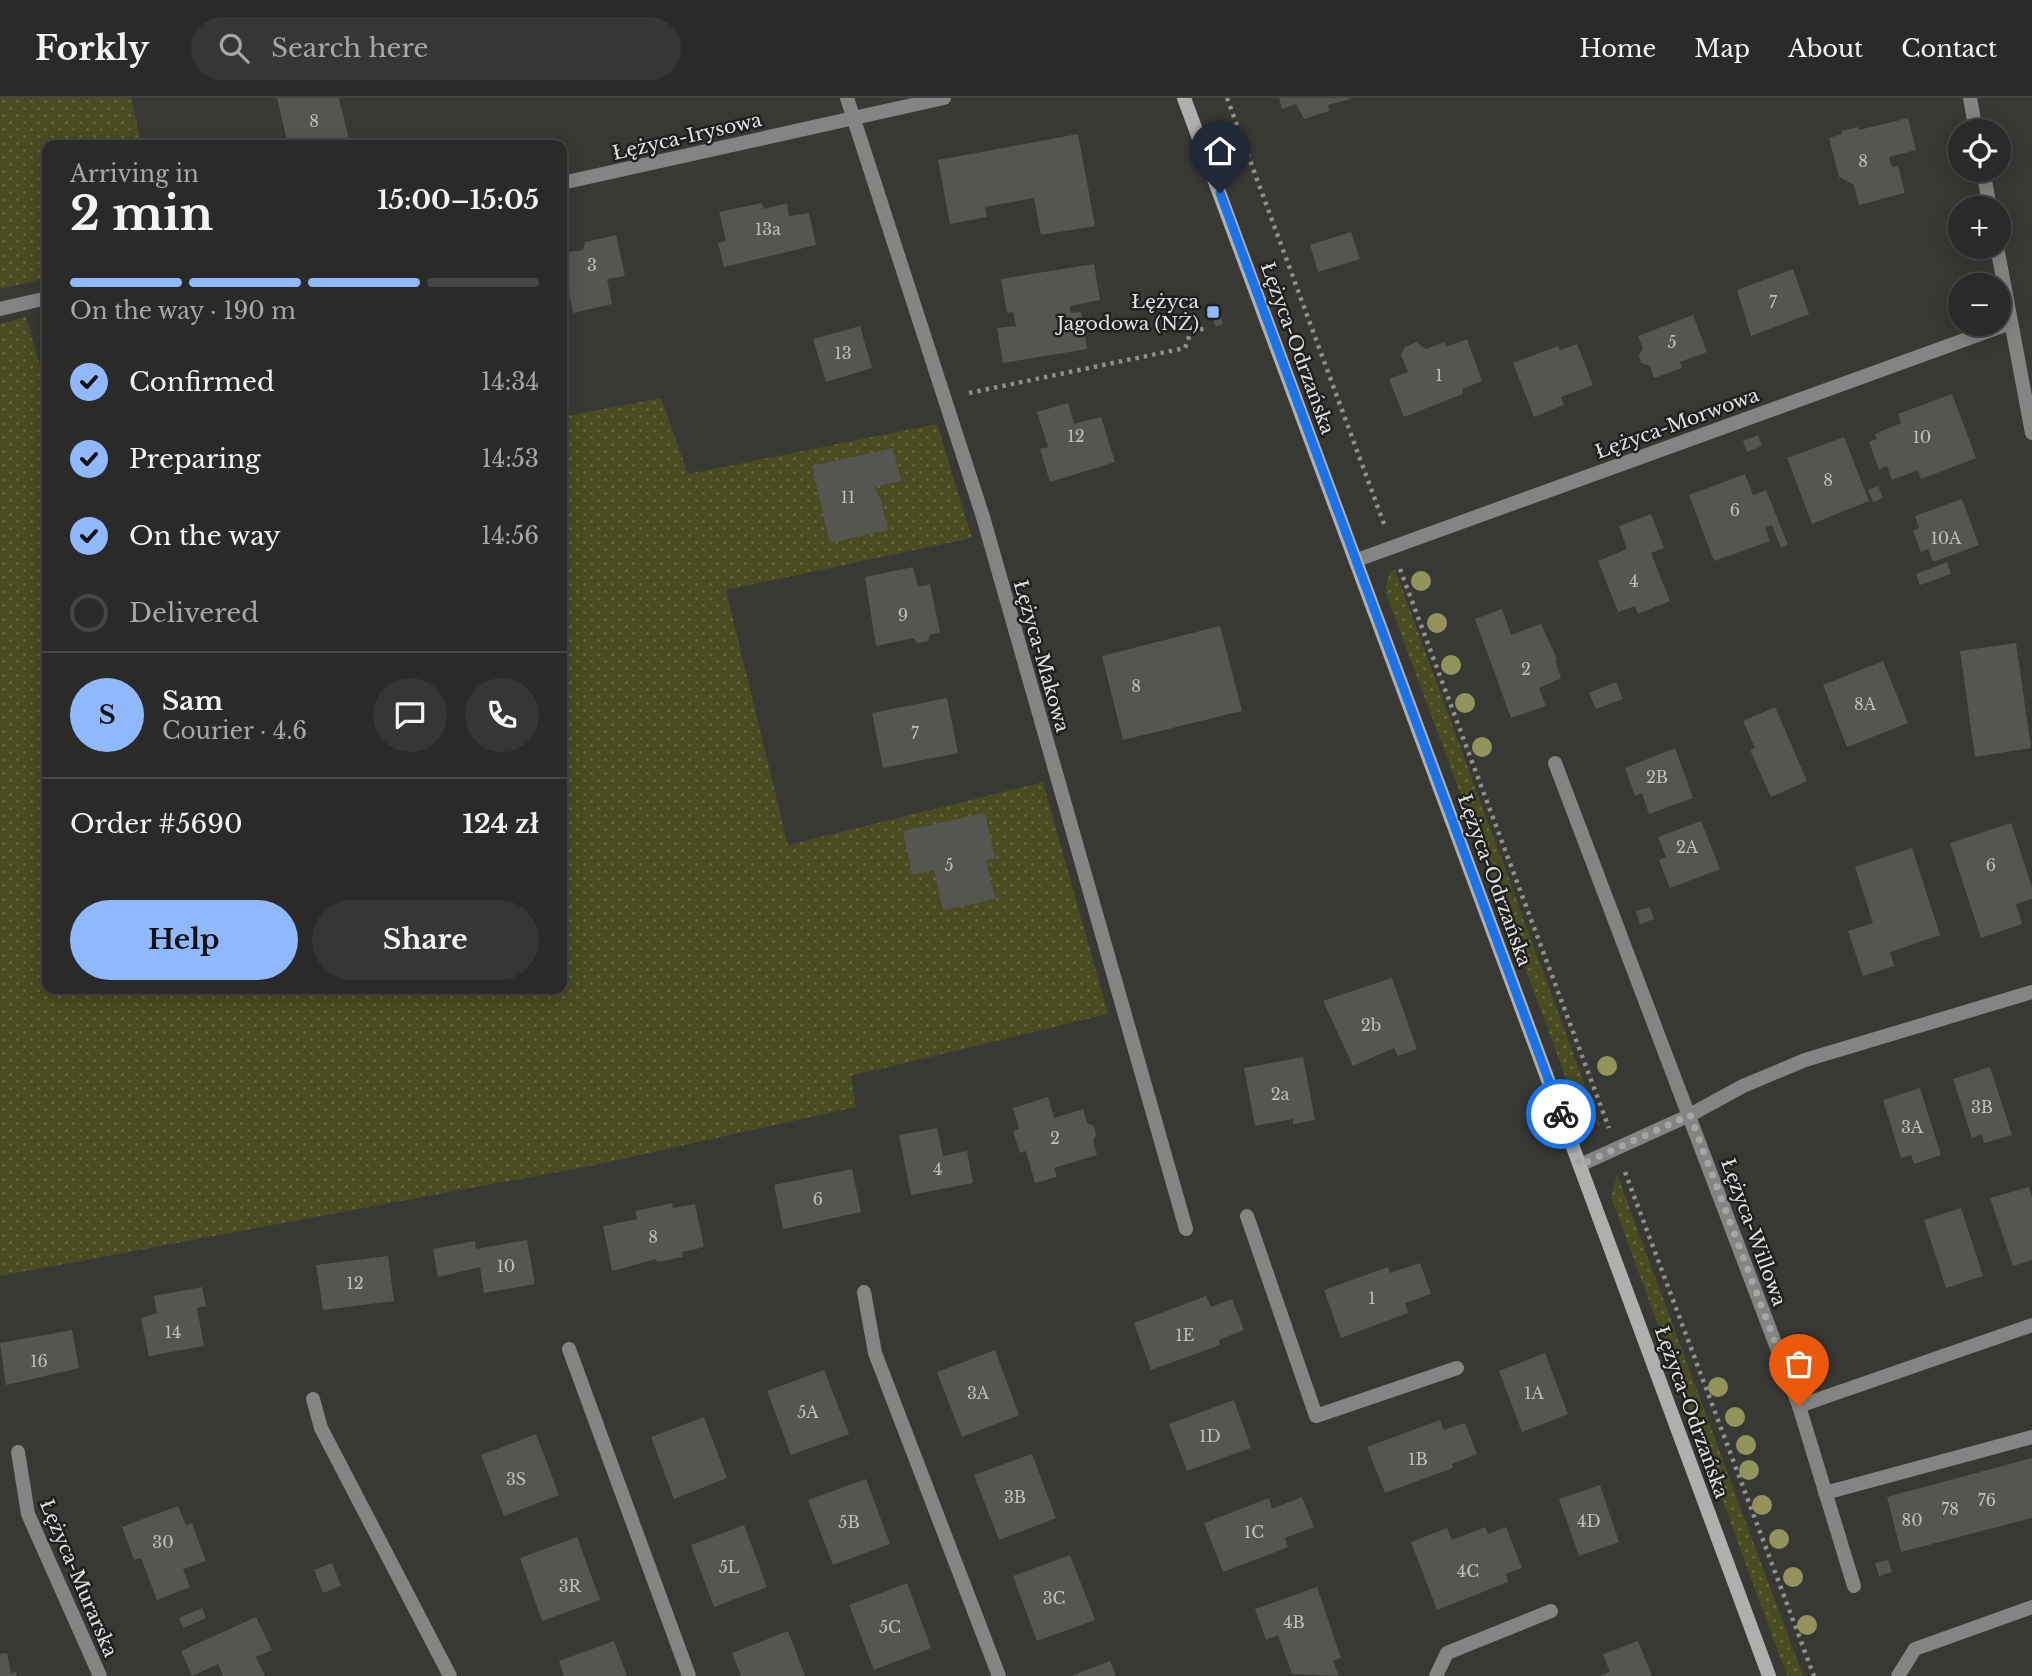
<!DOCTYPE html>
<meta charset="utf-8">
<style>
:root{--surface:#2a2a28;--page:#363634;--text:#f1f3f6;--muted:#a5a7a8;--line:#464645;--accent:#8fb8fd}
body{margin:0;font-family:"Libre Baskerville",serif;background:var(--page);color:var(--text);height:100vh;display:flex;flex-direction:column;font-size:26px;white-space:nowrap}
*{box-sizing:border-box;margin:0}
p{font-size:23px;color:var(--muted)}
.icon{flex:none;width:38px;height:38px;fill:none;stroke:currentColor;stroke-width:2;stroke-linecap:round;stroke-linejoin:round}
.map{position:relative;flex:1;overflow:hidden}
.sheet{position:absolute;left:42px;top:42px;width:525px;height:854px;display:flex;flex-direction:column;background:var(--surface);border-radius:14px;box-shadow:0 4px 18px #0003,0 0 0 2px var(--line)}
.sheet>*{flex:none}
.controls{position:absolute;left:1948px;top:21px;display:grid;gap:14px}
.controls a{display:grid;place-items:center;width:63px;height:63px;border-radius:50%;background:var(--surface);box-shadow:0 4px 18px #0003,0 0 0 2px var(--line);font-size:35px}
.pin{position:absolute;display:grid;place-items:center;width:60px;height:60px;color:#fff;margin:-72px -30px;border-radius:50% 50% 50% 0;rotate:-45deg;box-shadow:0 0 7px #0007}
.pin .icon{rotate:45deg}
.courier{position:absolute;display:grid;place-items:center;width:70px;height:70px;margin:-35px;border:5px solid #1a73e8;border-radius:50%;background:#fff;color:#222;box-shadow:0 2px 9px #0007}
.overview em{font-style:normal;font-weight:700}
.overview div{display:flex;flex-direction:column-reverse}
.overview{display:flex;align-items:center;justify-content:space-between;height:119px;padding:0 28px}
h1{font-size:46px;font-weight:700;line-height:52px}
.bar{display:grid;grid-template-columns:repeat(4,1fr);gap:10px 7px;align-content:center;height:84px;padding:0 28px}
.bar i{height:9px;border-radius:5px;background:var(--line)}
.bar .current{background:var(--accent)}
.bar p{grid-column:span 4}
.line{display:flex;align-items:center;gap:18px;padding:0 28px;border-top:2px solid var(--line)}
.line div{flex:1}
.round{display:grid;place-items:center;flex:none;width:74px;height:74px;border-radius:37px;background:var(--page)}
ol{padding:0 28px;list-style:none}
li{display:flex;align-items:center;gap:21px;height:77px}
li p{margin-inline-start:auto}
li .icon{padding:7px;border-radius:50%;background:var(--accent);color:#111;stroke-width:4}
li:last-child{color:var(--muted)}
li i{width:38px;height:38px;border:4px solid var(--line);border-radius:50%}
.button{display:flex;gap:14px;margin-top:auto;padding:14px 28px}
.button a{flex:1;height:80px;border-radius:42px;background:var(--accent);color:#111;font-size:28px;font-weight:700;line-height:80px;text-align:center}
.button a+a{background:var(--page);color:var(--text)}
header{display:flex;align-items:center;gap:42px;box-sizing:border-box;height:98px;padding:0 35px;background:var(--surface);border-bottom:2px solid var(--line)}
header strong{font-size:33px}
nav{display:flex;gap:38px;margin-inline-start:auto;font-size:24px}
.search{width:490px;height:63px;background:var(--page);display:flex;align-items:center;gap:18px;box-sizing:border-box;padding:0 24px;border-radius:38px;color:var(--muted);font-size:26px}
.map>svg:first-child{display:block}
.grass{fill:url(#grass-dots)}
.building{fill:#555652}
.lines{fill:none;stroke-linecap:round;stroke-linejoin:round}
.path{stroke:#8f8f8c;stroke-width:4.5;stroke-dasharray:3.5 5;stroke-linecap:butt}
.service{stroke:#848583;stroke-width:14}
.minor{stroke:#848583;stroke-width:14}
.secondary{stroke:#afb0ad;stroke-width:14}
.tree{fill:#92945b}
.done{stroke:#a6a7a4;stroke-width:7;stroke-dasharray:0 12.6}
.route{stroke:#1a73e8;stroke-width:9}
.poi-dot{fill:#8fb8fd;stroke:#1f1f1e;stroke-width:2.5}
.labels{text-anchor:middle;stroke-width:5;stroke-linejoin:round;paint-order:stroke}
.number-label{font-size:16px;fill:#bfc0bc}
.street-label{font-size:19px;fill:#e2e3e0;stroke:#1f1f1e}
.poi-label{font-size:19px;fill:#e2e3e0;stroke:#1f1f1e;text-anchor:end}
</style>
<header>
<strong>Forkly</strong>
<div class="search"><svg class="icon" aria-label="search" viewBox="0 0 24 24"><circle cx="10" cy="10" r="6"/><path d="M15 15l6 6"/></svg>Search here</div>
<nav><a>Home</a><a>Map</a><a>About</a><a>Contact</a></nav>
</header>
<div class="map">
<svg width="2032" height="1578" viewBox="0 0 2032 1578">
<defs>
<pattern id="grass-dots" width="8" height="8" patternUnits="userSpaceOnUse" patternTransform="scale(1.75)"><rect width="8" height="8" fill="#4a4b20"/><path d="M2 2h.1M6 6h.1" fill="none" stroke="#646540" stroke-width="1.8" stroke-linecap="round"/></pattern>
</defs>
<rect width="100%" height="100%" fill="#383835"/>
<path class="grass" d="M 0,0 L 131,0 L 142,47 L 47,47 L 47,180 L 0,191 Z
M 26,219 L 47,293 L 47,891 L 562,891 L 562,319 L 661,300 L 688,376 L 937,326 L 972,440 L 726,492 L 788,747 L 1043,684 L 1108,916 L 851,978 L 856,1009 L 600,1066 L 0,1178 L 0,226 Z
M 1395,471 L 1415,526 L 1600,1028 L 1581,1016 L 1576,1007 L 1385,493 L 1390,474 Z
M 1617,1076 L 1803,1578 L 1787,1578 L 1611,1099 Z"/>
<path class="building" d="M 277,0 L 339,0 L 350,46 L 288,47 Z
M 1279,0 L 1350,0 L 1350,1 L 1328,7 L 1329,13 L 1304,21 L 1296,6 L 1282,11 Z
M 1908,20 L 1916,52 L 1889,59 L 1892,69 L 1898,68 L 1905,95 L 1859,107 L 1854,87 L 1839,79 L 1829,40 L 1842,36 L 1842,33 L 1858,29 L 1859,32 Z
M 1078,36 L 1095,128 L 1041,137 L 1034,100 L 985,109 L 987,119 L 950,126 L 938,62 Z
M 762,105 L 764,111 L 787,105 L 789,118 L 809,115 L 816,147 L 724,169 L 718,145 L 726,143 L 719,114 Z
M 1351,134 L 1360,161 L 1318,174 L 1310,147 Z
M 616,137 L 625,178 L 607,181 L 612,206 L 573,215 L 569,195 L 562,197 L 562,155 L 583,152 L 585,144 Z
M 1094,166 L 1100,202 L 1070,208 L 1071,215 L 1081,214 L 1087,251 L 1003,265 L 997,230 L 1016,228 L 1013,214 L 1007,215 L 1001,181 Z
M 1793,171 L 1809,216 L 1751,238 L 1737,192 Z
M 1217,208 L 1223,226 L 1216,229 L 1209,211 Z
M 1693,217 L 1707,254 L 1680,264 L 1682,270 L 1654,280 L 1650,268 L 1641,265 L 1639,258 L 1643,250 L 1638,238 Z
M 860,228 L 872,270 L 826,284 L 813,241 Z
M 1467,241 L 1482,283 L 1462,291 L 1463,296 L 1404,319 L 1389,281 L 1408,274 L 1401,257 L 1405,249 L 1416,244 L 1426,251 L 1445,244 L 1446,249 Z
M 1577,246 L 1593,287 L 1561,299 L 1564,307 L 1534,319 L 1513,265 L 1558,248 L 1560,252 Z
M 1952,296 L 1976,360 L 1921,381 L 1918,372 L 1892,382 L 1887,368 L 1879,372 L 1869,344 L 1877,341 L 1875,336 L 1901,325 L 1898,316 Z
M 1068,305 L 1074,326 L 1101,319 L 1115,364 L 1050,384 L 1040,351 L 1048,349 L 1037,314 Z
M 1758,337 L 1762,348 L 1747,354 L 1743,343 Z
M 1844,339 L 1869,403 L 1812,426 L 1787,360 Z
M 893,350 L 901,383 L 874,389 L 881,402 L 888,432 L 830,445 L 812,368 Z
M 1745,376 L 1753,397 L 1766,392 L 1788,447 L 1781,450 L 1772,427 L 1765,430 L 1770,443 L 1714,463 L 1689,397 Z
M 1878,388 L 1883,400 L 1873,404 L 1868,392 Z
M 1962,401 L 1979,447 L 1933,464 L 1928,451 L 1921,454 L 1913,433 L 1919,430 L 1915,418 Z
M 1651,416 L 1664,450 L 1651,455 L 1670,503 L 1638,516 L 1635,508 L 1618,514 L 1598,463 L 1627,451 L 1619,428 Z
M 1947,464 L 1951,476 L 1920,487 L 1916,476 Z
M 913,469 L 918,489 L 930,486 L 940,534 L 930,537 L 928,543 L 918,545 L 913,540 L 876,548 L 865,479 Z
M 1502,511 L 1511,537 L 1541,526 L 1557,561 L 1555,562 L 1561,580 L 1539,590 L 1546,608 L 1511,620 L 1475,521 Z
M 1220,528 L 1242,613 L 1123,642 L 1102,558 Z
M 2016,545 L 2031,650 L 1975,659 L 1960,553 Z
M 1883,563 L 1908,625 L 1847,649 L 1823,587 Z
M 1616,584 L 1623,601 L 1596,611 L 1589,595 Z
M 947,600 L 958,655 L 883,670 L 872,615 Z
M 1775,609 L 1807,683 L 1771,699 L 1750,652 L 1755,650 L 1743,623 Z
M 1675,650 L 1693,700 L 1649,716 L 1642,695 L 1635,698 L 1625,670 Z
M 985,715 L 995,760 L 986,762 L 995,801 L 943,812 L 934,772 L 912,777 L 903,733 Z
M 1701,723 L 1720,771 L 1670,790 L 1659,762 L 1666,759 L 1658,739 Z
M 2011,725 L 2032,789 L 2032,801 L 2016,806 L 2022,826 L 1981,840 L 1950,745 Z
M 1912,750 L 1940,837 L 1890,854 L 1894,868 L 1863,878 L 1848,833 L 1873,825 L 1855,769 Z
M 1650,809 L 1654,821 L 1640,826 L 1636,813 Z
M 1392,880 L 1417,951 L 1398,958 L 1394,950 L 1353,968 L 1323,903 Z
M 1303,959 L 1315,1022 L 1293,1026 L 1293,1021 L 1255,1028 L 1244,970 Z
M 1990,969 L 2012,1037 L 1984,1045 L 1982,1036 L 1972,1040 L 1953,981 Z
M 1920,990 L 1941,1057 L 1914,1066 L 1911,1057 L 1901,1060 L 1883,1002 Z
M 1048,999 L 1054,1020 L 1083,1011 L 1087,1025 L 1094,1028 L 1096,1036 L 1093,1043 L 1097,1057 L 1054,1070 L 1057,1079 L 1035,1085 L 1026,1053 L 1020,1055 L 1013,1033 L 1019,1031 L 1013,1010 Z
M 937,1030 L 943,1058 L 967,1053 L 973,1085 L 911,1097 L 899,1037 Z
M 852,1071 L 861,1114 L 783,1131 L 774,1087 Z
M 2029,1089 L 2032,1098 L 2032,1162 L 2013,1168 L 1990,1100 Z
M 672,1105 L 673,1110 L 695,1106 L 704,1149 L 682,1154 L 683,1159 L 657,1164 L 656,1161 L 612,1173 L 603,1128 L 637,1121 L 635,1113 Z
M 1961,1110 L 1983,1178 L 1946,1190 L 1924,1122 Z
M 527,1142 L 535,1186 L 484,1195 L 480,1169 L 438,1179 L 433,1151 L 475,1143 L 476,1151 Z
M 388,1158 L 394,1203 L 323,1212 L 316,1167 Z
M 1420,1165 L 1431,1196 L 1405,1205 L 1408,1215 L 1341,1240 L 1324,1192 L 1388,1169 L 1390,1175 Z
M 202,1189 L 206,1208 L 197,1210 L 204,1248 L 149,1258 L 141,1220 L 157,1215 L 154,1198 Z
M 1206,1198 L 1211,1209 L 1232,1201 L 1244,1232 L 1219,1242 L 1220,1247 L 1151,1272 L 1134,1225 Z
M 72,1232 L 79,1270 L 6,1287 L 0,1245 Z
M 995,1252 L 1019,1317 L 962,1339 L 937,1274 Z
M 1545,1255 L 1568,1316 L 1522,1334 L 1499,1273 Z
M 824,1272 L 849,1336 L 791,1357 L 767,1293 Z
M 1234,1302 L 1251,1350 L 1187,1373 L 1169,1326 Z
M 704,1319 L 727,1380 L 674,1401 L 651,1339 Z
M 1440,1322 L 1444,1332 L 1465,1325 L 1477,1356 L 1452,1366 L 1453,1370 L 1385,1395 L 1367,1349 Z
M 536,1336 L 559,1397 L 504,1418 L 481,1357 Z
M 1032,1356 L 1056,1420 L 999,1442 L 974,1377 Z
M 2032,1360 L 2032,1420 L 1901,1454 L 1887,1399 Z
M 866,1381 L 890,1446 L 833,1467 L 808,1402 Z
M 1600,1387 L 1619,1444 L 1579,1458 L 1559,1401 Z
M 1302,1399 L 1314,1429 L 1285,1440 L 1288,1449 L 1223,1474 L 1204,1425 L 1269,1400 L 1272,1411 Z
M 178,1408 L 186,1427 L 192,1425 L 206,1463 L 183,1471 L 190,1489 L 157,1502 L 141,1460 L 134,1462 L 122,1429 Z
M 744,1427 L 767,1489 L 714,1509 L 691,1447 Z
M 1485,1429 L 1488,1436 L 1506,1429 L 1522,1470 L 1506,1476 L 1508,1484 L 1437,1512 L 1411,1444 L 1447,1430 L 1452,1442 Z
M 577,1439 L 600,1502 L 542,1523 L 520,1460 Z
M 1070,1457 L 1095,1522 L 1037,1543 L 1013,1478 Z
M 1888,1462 L 1892,1474 L 1879,1478 L 1875,1465 Z
M 332,1465 L 341,1488 L 323,1495 L 314,1472 Z
M 907,1485 L 931,1550 L 874,1572 L 849,1507 Z
M 1317,1489 L 1341,1560 L 1333,1563 L 1339,1578 L 1292,1576 L 1278,1537 L 1266,1542 L 1255,1511 Z
M 202,1510 L 206,1520 L 183,1530 L 179,1520 Z
M 256,1519 L 272,1552 L 256,1559 L 265,1578 L 223,1578 L 218,1566 L 192,1578 L 181,1553 Z
M 788,1533 L 805,1578 L 741,1578 L 732,1555 Z
M 614,1543 L 627,1578 L 564,1578 L 559,1563 Z
M 1638,1543 L 1652,1578 L 1599,1578 L 1610,1574 L 1603,1556 Z
M 7,1555 L 11,1575 L 16,1574 L 17,1578 L 0,1578 L 0,1556 Z
M 1110,1563 L 1116,1578 L 1071,1578 Z"/>
<g class="lines">
<path class="path" d="M 1227,0 L 1384,426
M 969,295 L 1185,250 L 1190,236 L 1207,229
M 1400,471 L 1609,1030
M 1625,1074 L 1814,1578"/>
<path class="service" d="M 1247,1118 L 1316,1318 L 1457,1270
M 864,1194 L 875,1255 L 999,1578
M 569,1251 L 689,1578
M 313,1301 L 321,1330 L 450,1578
M 1799,1308 L 1854,1488
M 1825,1395 L 2032,1339"/>
<path class="minor" d="M 847,0 L 983,419 L 1186,1131
M 1970,0 L 1976,33
M 1983,72 L 1990,110
M 562,85 L 944,0
M 1997,149 L 2032,335
M 0,211 L 47,200
M 1357,462 L 2011,225
M 1555,665 L 1799,1308 L 2032,1227
M 1580,1067 L 1690,1017 L 1743,988 L 1805,962 L 2032,894
M 18,1354 L 28,1416 L 100,1578
M 1436,1578 L 1447,1555 L 1551,1513
M 1898,1578 L 1915,1551 L 2032,1509"/>
<path class="secondary" d="M 1184,0 L 1769,1578"/>
</g>
<g class="tree">
<circle cx="1421" cy="483" r="10"/>
<circle cx="1437" cy="525" r="10"/>
<circle cx="1451" cy="567" r="10"/>
<circle cx="1465" cy="605" r="10"/>
<circle cx="1482" cy="649" r="10"/>
<circle cx="1607" cy="968" r="10"/>
<circle cx="1718" cy="1289" r="10"/>
<circle cx="1735" cy="1319" r="10"/>
<circle cx="1746" cy="1347" r="10"/>
<circle cx="1749" cy="1372" r="10"/>
<circle cx="1762" cy="1407" r="10"/>
<circle cx="1779" cy="1441" r="10"/>
<circle cx="1793" cy="1479" r="10"/>
<circle cx="1807" cy="1527" r="10"/>
</g>
<g class="lines">
<path class="done" d="M 1561,1016 L 1580,1067 L 1690,1017 L 1799,1308"/>
<path class="route" d="M 1220,95 L 1561,1016"/>
</g>
<rect class="poi-dot" x="1206" y="207" width="14" height="14" rx="3.5"/>
<g class="labels">
<g class="number-label">
<text x="314" y="29">8</text>
<text x="1863" y="69">8</text>
<text x="768" y="137">13a</text>
<text x="592" y="173">3</text>
<text x="1773" y="210">7</text>
<text x="1672" y="250">5</text>
<text x="843" y="261">13</text>
<text x="1439" y="283">1</text>
<text x="1076" y="344">12</text>
<text x="1922" y="345">10</text>
<text x="1828" y="388">8</text>
<text x="848" y="405">11</text>
<text x="1735" y="418">6</text>
<text x="1946" y="446">10A</text>
<text x="1634" y="489">4</text>
<text x="903" y="523">9</text>
<text x="1526" y="577">2</text>
<text x="1136" y="594">8</text>
<text x="1865" y="612">8A</text>
<text x="915" y="641">7</text>
<text x="1657" y="685">2B</text>
<text x="1687" y="755">2A</text>
<text x="949" y="773">5</text>
<text x="1991" y="773">6</text>
<text x="1371" y="933">2b</text>
<text x="1280" y="1002">2a</text>
<text x="1982" y="1015">3B</text>
<text x="1912" y="1035">3A</text>
<text x="1055" y="1046">2</text>
<text x="938" y="1077">4</text>
<text x="818" y="1107">6</text>
<text x="653" y="1145">8</text>
<text x="506" y="1174">10</text>
<text x="355" y="1191">12</text>
<text x="1372" y="1206">1</text>
<text x="173" y="1240">14</text>
<text x="1185" y="1243">1E</text>
<text x="39" y="1269">16</text>
<text x="978" y="1301">3A</text>
<text x="1534" y="1301">1A</text>
<text x="808" y="1320">5A</text>
<text x="1210" y="1344">1D</text>
<text x="1418" y="1367">1B</text>
<text x="516" y="1387">3S</text>
<text x="1015" y="1405">3B</text>
<text x="1987" y="1408">76</text>
<text x="1950" y="1417">78</text>
<text x="1912" y="1428">80</text>
<text x="1589" y="1429">4D</text>
<text x="849" y="1430">5B</text>
<text x="1254" y="1440">1C</text>
<text x="163" y="1450">30</text>
<text x="729" y="1475">5L</text>
<text x="1468" y="1479">4C</text>
<text x="570" y="1494">3R</text>
<text x="1054" y="1506">3C</text>
<text x="1294" y="1530">4B</text>
<text x="890" y="1535">5C</text>
</g>
<g class="street-label">
<text transform="translate(687 38) rotate(-13)" y="7">Łężyca-Irysowa</text>
<text transform="translate(1298 250) rotate(70)" y="7">Łężyca-Odrzańska</text>
<text transform="translate(1677 325) rotate(-20)" y="7">Łężyca-Morwowa</text>
<text transform="translate(1042 558) rotate(74)" y="7">Łężyca-Makowa</text>
<text transform="translate(1495 782) rotate(70)" y="7">Łężyca-Odrzańska</text>
<text transform="translate(1754 1134) rotate(70)" y="7">Łężyca-Willowa</text>
<text transform="translate(1692 1314) rotate(70)" y="7">Łężyca-Odrzańska</text>
<text transform="translate(79 1480) rotate(67)" y="7">Łężyca-Murarska</text>
</g>
<g class="poi-label">
<text x="1199" y="210">Łężyca<tspan x="1199" dy="22">Jagodowa (NŻ)</tspan></text>
</g>
</g>
</svg>
<div class="controls">
<a><svg class="icon" aria-label="locate" viewBox="0 0 24 24"><circle cx="12" cy="12" r="6"/><path d="M12 2v4M12 18v4M2 12h4M18 12h4"/></svg></a>
<a>+</a>
<a>−</a>
</div>
<div class="pin" style="left:1799px;top:1308px;background:#ea580c"><svg class="icon" aria-label="bag" viewBox="0 0 24 24"><path d="M5 8h14l-1 12H6zM9 8a3 3 0 0 1 6 0"/></svg></div>
<div class="pin" style="left:1220px;top:95px;background:#1f2937"><svg class="icon" aria-label="home" viewBox="0 0 24 24"><path d="M3 11l9-7 9 7M6 9v11h12V9"/></svg></div>
<div class="courier" style="left:1561px;top:1016px"><svg class="icon" aria-label="bike" viewBox="0 0 24 24"><circle cx="6" cy="16" r="4"/><circle cx="18" cy="16" r="4"/><path d="M6 16l4-8h5l3 8M10 8l3 8H6M13 5h3"/></svg></div>
<section class="sheet">
<div class="overview"><div><h1>2 min</h1><p>Arriving in</p></div><em>15:00–15:05</em></div>
<div class="bar"><i class="current"></i><i class="current"></i><i class="current"></i><i></i><p>On the way · 190 m</p></div>
<ol>
<li><svg class="icon" aria-label="check" viewBox="0 0 24 24"><path d="M5 12l5 5 9-10"/></svg>Confirmed<p>14:34</p></li>
<li><svg class="icon" aria-label="check" viewBox="0 0 24 24"><path d="M5 12l5 5 9-10"/></svg>Preparing<p>14:53</p></li>
<li><svg class="icon" aria-label="check" viewBox="0 0 24 24"><path d="M5 12l5 5 9-10"/></svg>On the way<p>14:56</p></li>
<li><i></i>Delivered</li>
</ol>
<div class="line" style="height:126px"><b class="round" style="background:var(--accent);color:#111">S</b><div><b>Sam</b><p>Courier · 4.6</p></div><a class="round"><svg class="icon" aria-label="chat" viewBox="0 0 24 24"><path d="M4 5h16v11H9l-5 4z"/></svg></a><a class="round"><svg class="icon" aria-label="phone" viewBox="0 0 24 24"><path d="M5 4h4l2 5-3 2q2 4 5 5l2-3 5 2v4C11 20 4 13 5 4z"/></svg></a></div>
<div class="line" style="height:91px"><div>Order #5690</div><b>124 zł</b></div>
<div class="button"><a>Help</a><a>Share</a></div>
</section>
</div>
